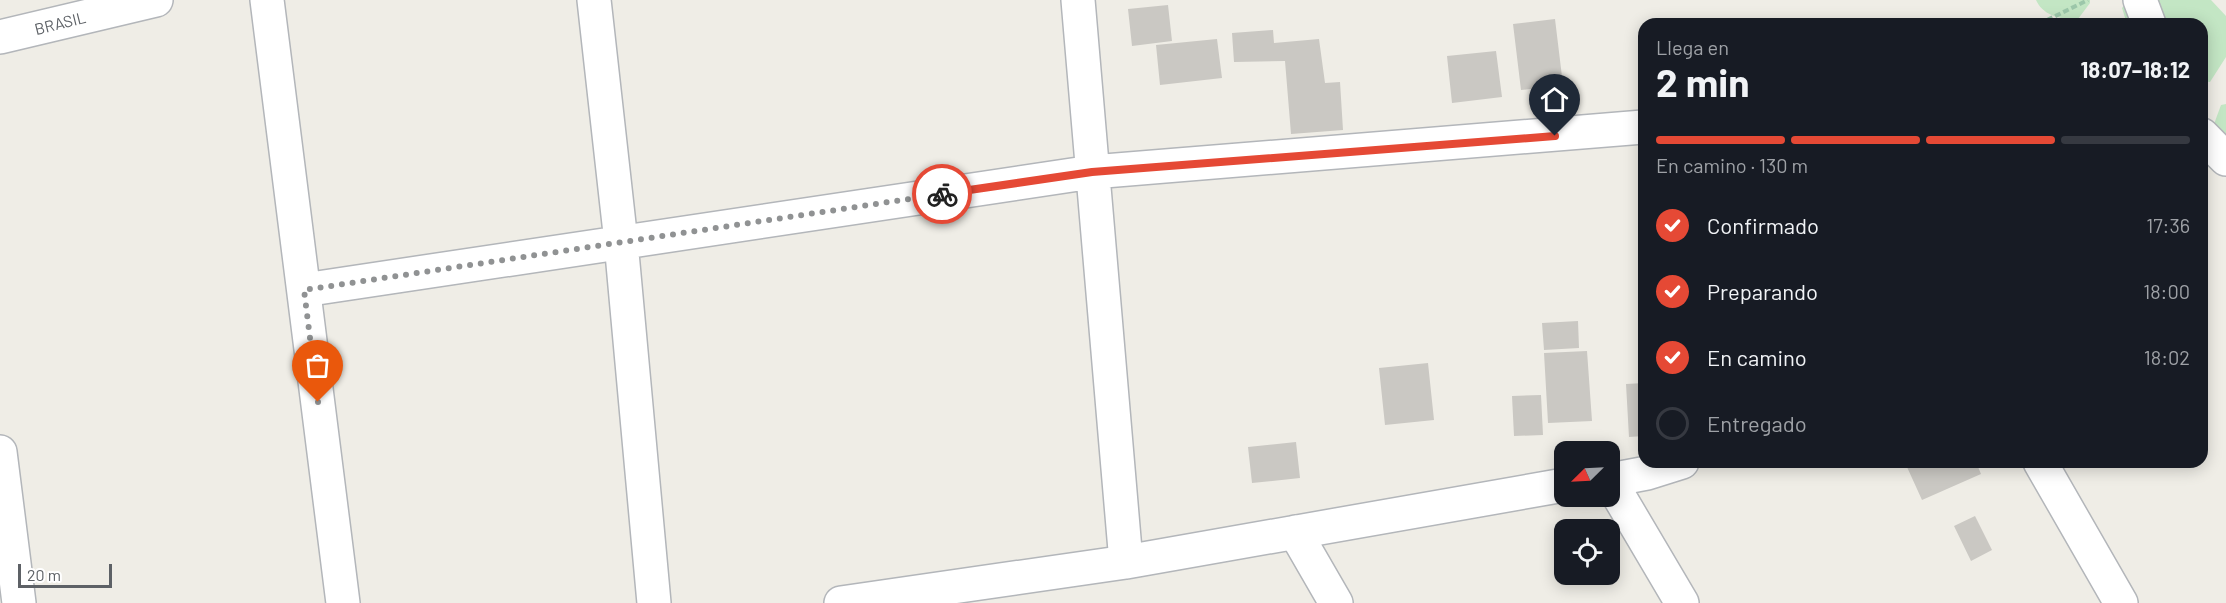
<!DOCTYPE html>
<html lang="es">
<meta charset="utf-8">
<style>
:root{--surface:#171b24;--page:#242831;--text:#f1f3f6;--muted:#9ea1a6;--line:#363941;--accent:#e54935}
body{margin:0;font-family:Barlow,sans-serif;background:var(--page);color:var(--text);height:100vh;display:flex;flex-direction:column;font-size:22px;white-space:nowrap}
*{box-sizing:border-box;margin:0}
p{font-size:20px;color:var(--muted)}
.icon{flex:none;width:33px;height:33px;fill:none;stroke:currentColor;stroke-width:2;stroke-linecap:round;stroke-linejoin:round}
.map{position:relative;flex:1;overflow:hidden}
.side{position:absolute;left:1638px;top:18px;width:570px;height:450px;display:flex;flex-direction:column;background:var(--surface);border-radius:18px;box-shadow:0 3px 15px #0003}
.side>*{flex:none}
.needle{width:39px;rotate:246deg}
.fabs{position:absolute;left:1554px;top:441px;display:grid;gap:12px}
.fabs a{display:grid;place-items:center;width:66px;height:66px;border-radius:12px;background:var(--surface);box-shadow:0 3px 15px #0003;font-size:30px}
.scale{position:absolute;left:18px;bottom:15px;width:94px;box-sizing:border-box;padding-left:6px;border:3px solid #5d6166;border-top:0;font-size:16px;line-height:21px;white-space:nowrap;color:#5d6166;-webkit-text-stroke:4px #fff;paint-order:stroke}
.pin{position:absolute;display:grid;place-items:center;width:51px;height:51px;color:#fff;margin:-62px -26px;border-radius:50% 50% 50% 0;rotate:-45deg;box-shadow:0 0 6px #0007}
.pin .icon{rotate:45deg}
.courier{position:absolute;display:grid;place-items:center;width:60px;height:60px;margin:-30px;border:4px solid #e54935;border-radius:50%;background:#fff;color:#222;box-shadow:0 2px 8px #0007}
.headline em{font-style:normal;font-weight:700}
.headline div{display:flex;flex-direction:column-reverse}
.headline{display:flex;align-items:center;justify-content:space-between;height:102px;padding:0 18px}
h1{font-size:39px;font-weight:700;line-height:45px}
.bar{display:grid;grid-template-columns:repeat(4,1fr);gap:9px 6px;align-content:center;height:72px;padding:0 18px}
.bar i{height:8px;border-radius:4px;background:var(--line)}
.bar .active{background:var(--accent)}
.bar p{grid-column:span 4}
ol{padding:0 18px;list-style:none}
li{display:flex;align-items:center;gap:18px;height:66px}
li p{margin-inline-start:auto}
li .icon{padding:6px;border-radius:50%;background:var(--accent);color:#fff;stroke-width:4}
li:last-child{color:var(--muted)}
li i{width:33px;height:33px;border:3px solid var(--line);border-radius:50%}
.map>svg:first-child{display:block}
.green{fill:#c3e6c4}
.building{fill:#cac8c3}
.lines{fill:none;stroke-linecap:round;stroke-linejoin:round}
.minor-casing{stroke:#b3b6ba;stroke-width:36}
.path{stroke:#9cc7aa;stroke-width:4;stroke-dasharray:6 3;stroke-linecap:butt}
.minor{stroke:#fff;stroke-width:33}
.done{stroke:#909293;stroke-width:6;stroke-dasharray:0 10.8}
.route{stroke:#e54935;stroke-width:8}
.labels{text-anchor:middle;stroke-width:4.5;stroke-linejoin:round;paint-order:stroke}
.street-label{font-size:16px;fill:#5d6166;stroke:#fff}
</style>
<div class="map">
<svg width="2226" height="603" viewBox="0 0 2226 603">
<rect width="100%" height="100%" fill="#efede6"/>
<path class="green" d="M 2036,0 L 2090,0 L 2090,3 L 2078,19 C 2062,20 2043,16 2036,0 Z
M 2129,0 L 2211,0 L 2226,16 L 2226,57 L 2210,82 L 2202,81 L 2202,24 L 2127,24 L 2122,8 Z
M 2226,104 L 2226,135 L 2221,135 L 2214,124 L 2221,105 Z"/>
<path class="building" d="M 1168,5 L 1172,41 L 1132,46 L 1128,9 Z
M 1555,19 L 1563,85 L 1521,90 L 1513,24 Z
M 1273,30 L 1274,43 L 1319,39 L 1325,83 L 1340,82 L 1343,130 L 1291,134 L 1285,61 L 1234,62 L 1232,33 Z
M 1217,39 L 1222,78 L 1160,85 L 1156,45 Z
M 1496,51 L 1502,97 L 1452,103 L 1447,56 Z
M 1578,321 L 1579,348 L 1544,350 L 1542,323 Z
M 1587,351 L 1592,421 L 1548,423 L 1544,353 Z
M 1428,363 L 1434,420 L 1385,425 L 1379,368 Z
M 1644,383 L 1644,436 L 1629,437 L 1626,384 Z
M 1541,395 L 1543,435 L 1514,436 L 1512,396 Z
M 1296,442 L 1300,478 L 1252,483 L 1248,447 Z
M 1919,462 L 1976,462 L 1981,474 L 1922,500 L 1907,467 Z
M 1975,516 L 1992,550 L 1971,561 L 1954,526 Z"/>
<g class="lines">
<g class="minor-casing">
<path id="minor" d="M 267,0 L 343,603
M 594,0 L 621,242 L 654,603
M 1078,0 L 1126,562
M 2140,0 L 2149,24
M 0,37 L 156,0
M 2202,135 L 2226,159
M 304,290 L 1092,172 L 1643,127
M 0,452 L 19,603
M 2040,462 L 2121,603
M 1610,480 L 1647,473 L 1682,462
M 1610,481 L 1682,603
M 1295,532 L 1336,603
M 841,603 L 1126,562 L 1564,485"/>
</g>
<path class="path" d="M 2039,24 L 2088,0"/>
<use href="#minor" class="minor"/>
</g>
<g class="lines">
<path class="done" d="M 318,402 L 304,290 L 942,194"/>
<path class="route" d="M 942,194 L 1092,172 L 1555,136"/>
</g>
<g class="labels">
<g class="street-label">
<text transform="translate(60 23) rotate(-14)" y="6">BRASIL</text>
</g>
</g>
</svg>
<div class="fabs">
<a><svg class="needle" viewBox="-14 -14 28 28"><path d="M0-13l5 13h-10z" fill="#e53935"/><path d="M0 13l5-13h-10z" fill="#9ea1a6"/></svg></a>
<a><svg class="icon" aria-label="locate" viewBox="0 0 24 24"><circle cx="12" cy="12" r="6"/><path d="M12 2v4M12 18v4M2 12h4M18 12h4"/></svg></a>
</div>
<div class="scale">20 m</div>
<div class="pin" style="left:318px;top:402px;background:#ea580c"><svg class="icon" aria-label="bag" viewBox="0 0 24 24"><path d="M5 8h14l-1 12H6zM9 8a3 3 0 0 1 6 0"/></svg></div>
<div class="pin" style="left:1555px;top:136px;background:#1f2937"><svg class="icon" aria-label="home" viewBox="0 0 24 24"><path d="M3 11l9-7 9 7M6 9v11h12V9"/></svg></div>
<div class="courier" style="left:942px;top:194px"><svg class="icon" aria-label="bike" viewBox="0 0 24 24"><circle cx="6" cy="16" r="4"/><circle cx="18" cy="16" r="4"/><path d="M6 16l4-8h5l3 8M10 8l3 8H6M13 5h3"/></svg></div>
<section class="side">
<div class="headline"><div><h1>2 min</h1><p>Llega en</p></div><em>18:07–18:12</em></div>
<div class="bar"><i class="active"></i><i class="active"></i><i class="active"></i><i></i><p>En camino · 130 m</p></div>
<ol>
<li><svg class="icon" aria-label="check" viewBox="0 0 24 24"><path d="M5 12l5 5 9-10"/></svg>Confirmado<p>17:36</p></li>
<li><svg class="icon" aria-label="check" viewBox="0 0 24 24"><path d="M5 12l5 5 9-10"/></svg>Preparando<p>18:00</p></li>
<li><svg class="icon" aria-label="check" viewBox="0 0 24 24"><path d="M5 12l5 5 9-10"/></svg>En camino<p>18:02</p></li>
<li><i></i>Entregado</li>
</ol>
</section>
</div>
